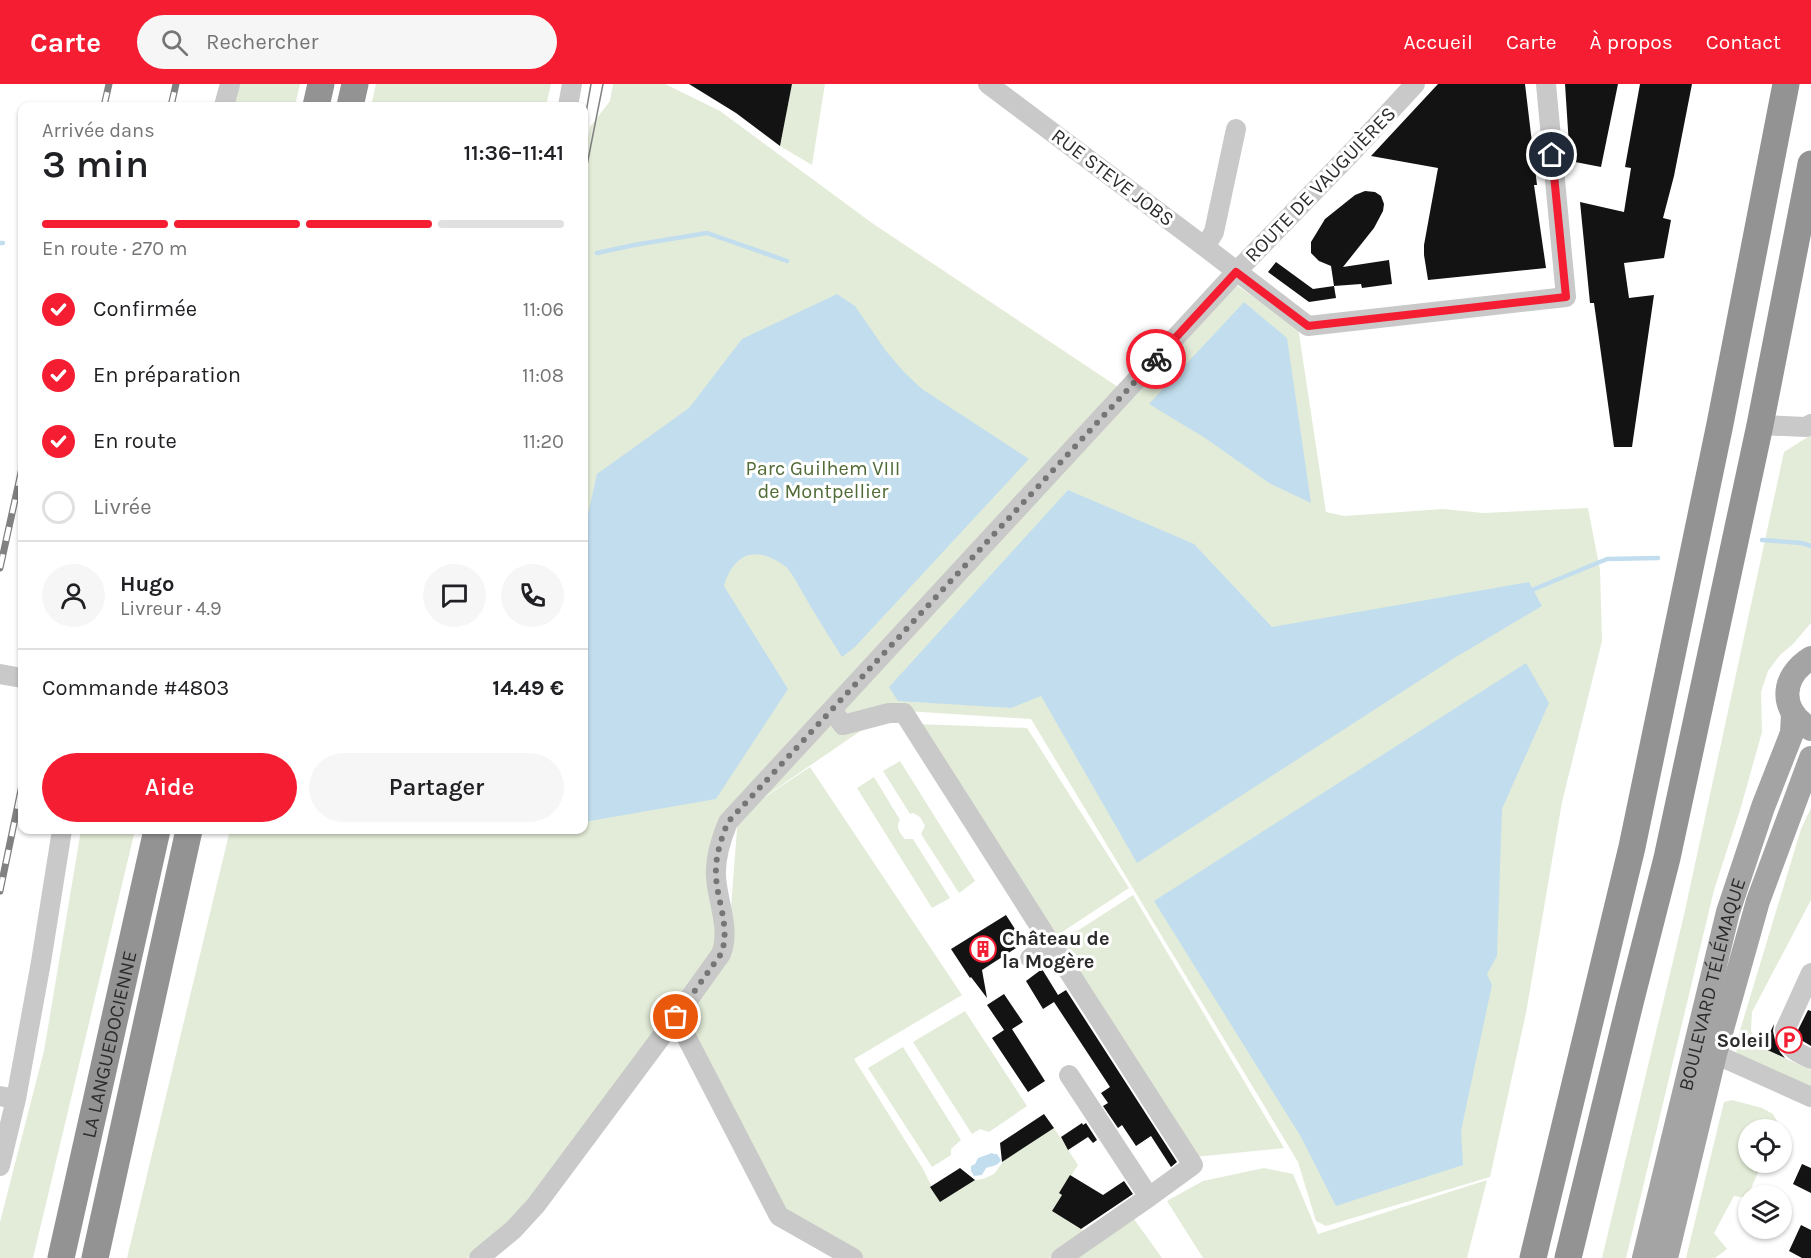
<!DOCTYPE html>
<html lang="fr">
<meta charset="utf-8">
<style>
:root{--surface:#fff;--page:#f6f6f6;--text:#202124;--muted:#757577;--line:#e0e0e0;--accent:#f41d32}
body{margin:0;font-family:Karla,sans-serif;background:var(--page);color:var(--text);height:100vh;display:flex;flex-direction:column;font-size:22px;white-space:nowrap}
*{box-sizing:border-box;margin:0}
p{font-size:20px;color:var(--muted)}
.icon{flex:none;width:33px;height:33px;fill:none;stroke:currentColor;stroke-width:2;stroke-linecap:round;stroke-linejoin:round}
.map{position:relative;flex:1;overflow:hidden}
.panel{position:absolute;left:18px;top:18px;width:570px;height:732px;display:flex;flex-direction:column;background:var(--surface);border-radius:12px;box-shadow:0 2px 4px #0004}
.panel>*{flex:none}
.controls{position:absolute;left:1738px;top:1035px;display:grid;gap:12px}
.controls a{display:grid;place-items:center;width:54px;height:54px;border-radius:50%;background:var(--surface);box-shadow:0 2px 4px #0004;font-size:30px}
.pin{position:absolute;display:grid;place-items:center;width:51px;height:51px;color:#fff;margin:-26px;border:3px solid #fff;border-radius:50%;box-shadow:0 2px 6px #0007}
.courier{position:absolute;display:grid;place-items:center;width:60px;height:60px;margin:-30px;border:4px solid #f41d32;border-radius:50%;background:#fff;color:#222;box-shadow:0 2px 8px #0007}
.head em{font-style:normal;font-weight:600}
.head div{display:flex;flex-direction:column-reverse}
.head{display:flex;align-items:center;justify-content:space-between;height:102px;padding:0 24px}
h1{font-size:39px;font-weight:600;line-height:45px}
.bar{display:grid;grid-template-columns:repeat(4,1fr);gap:9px 6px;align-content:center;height:72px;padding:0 24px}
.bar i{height:8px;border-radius:4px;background:var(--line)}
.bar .current{background:var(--accent)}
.bar p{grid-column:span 4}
.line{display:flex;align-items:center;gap:15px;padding:0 24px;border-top:2px solid var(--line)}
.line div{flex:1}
.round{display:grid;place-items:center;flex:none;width:63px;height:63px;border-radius:32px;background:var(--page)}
ol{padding:0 24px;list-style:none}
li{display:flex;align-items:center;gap:18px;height:66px}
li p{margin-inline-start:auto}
li .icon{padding:6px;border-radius:50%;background:var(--accent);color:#fff;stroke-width:4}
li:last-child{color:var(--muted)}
li i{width:33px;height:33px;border:3px solid var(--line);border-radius:50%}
.button{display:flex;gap:12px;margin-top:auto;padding:12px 24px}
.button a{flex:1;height:69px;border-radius:36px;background:var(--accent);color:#fff;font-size:24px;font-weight:600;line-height:69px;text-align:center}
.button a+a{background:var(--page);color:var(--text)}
header{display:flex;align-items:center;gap:36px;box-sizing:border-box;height:84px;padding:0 30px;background:var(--accent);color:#fff}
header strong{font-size:28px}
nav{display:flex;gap:33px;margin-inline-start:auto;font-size:21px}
.search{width:420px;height:54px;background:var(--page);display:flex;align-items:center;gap:15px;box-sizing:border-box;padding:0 21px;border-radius:33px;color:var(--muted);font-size:22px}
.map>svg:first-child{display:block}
.green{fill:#e3ecd8}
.water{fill:#c2deee}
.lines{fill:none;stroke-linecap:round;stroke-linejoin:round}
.stream{stroke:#c2deee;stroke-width:4.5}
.building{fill:#131313}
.minor{stroke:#c9c9c9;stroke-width:20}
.major{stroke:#a4a4a4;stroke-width:24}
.highway{stroke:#939393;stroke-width:27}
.tram{stroke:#818181;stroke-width:1.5}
.rail-casing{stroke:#818181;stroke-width:7}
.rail{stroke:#fff;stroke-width:4.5;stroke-dasharray:14;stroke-linecap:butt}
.done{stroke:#767676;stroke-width:6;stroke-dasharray:0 10.8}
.route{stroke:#f41d32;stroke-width:8}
.labels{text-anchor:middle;stroke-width:6;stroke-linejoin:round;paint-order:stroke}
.street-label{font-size:20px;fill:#2c2c2c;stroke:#fff}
.park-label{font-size:20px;fill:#506b36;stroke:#fff}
.poi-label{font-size:20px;font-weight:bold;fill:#2c2c2c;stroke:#fff;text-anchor:start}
</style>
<header>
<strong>Carte</strong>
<div class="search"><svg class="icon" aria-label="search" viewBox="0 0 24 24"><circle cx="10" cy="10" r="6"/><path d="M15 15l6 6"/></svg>Rechercher</div>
<nav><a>Accueil</a><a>Carte</a><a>À propos</a><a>Contact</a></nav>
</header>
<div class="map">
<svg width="1811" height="1174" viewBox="0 0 1811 1174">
<rect width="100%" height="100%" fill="#fff"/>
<path class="green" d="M 239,0 L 300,0 L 295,22 L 232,22 L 235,8 Z
M 376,0 L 551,0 L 546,22 L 371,22 Z
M 613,0 L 665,0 L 720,27 L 872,139 L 1133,313 L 1236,201 L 1298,243 L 1326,428 L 1344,432 L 1443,425 L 1483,429 L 1588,424 L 1600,486 L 1602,557 L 1562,718 L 1526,929 L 1490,1093 L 1326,1142 L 1316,1137 L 1298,1078 L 1031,635 L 891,626 L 738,731 L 810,683 L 962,911 L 854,975 L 923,1085 C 929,1096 933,1107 940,1118 L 975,1096 L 983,1095 L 994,1090 L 1004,1076 L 1054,1044 L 1078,1081 L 1060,1109 L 1062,1111 L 1052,1127 L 1085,1148 L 1049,1174 L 853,1174 L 779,1132 L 678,936 L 728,864 L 738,732 L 725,773 L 717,865 L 536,1110 L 506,1142 L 467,1174 L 127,1174 L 230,746 L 584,746 L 584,72 L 590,43 L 610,17 Z
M 792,0 L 825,0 L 812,81 L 780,62 Z
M 1811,351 L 1811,539 L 1793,560 L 1780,571 L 1768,587 L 1761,608 L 1762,648 L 1741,723 L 1714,806 L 1626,1174 L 1602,1174 L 1684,831 L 1784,368 Z
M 916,640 L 1027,644 L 1129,804 L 1053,854 Z
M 900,677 L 975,797 L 959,809 L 921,750 L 925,742 L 920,733 L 913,729 L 910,730 L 883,687 Z
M 874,693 L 900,736 C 895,743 900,749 905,755 L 913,755 L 950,814 L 932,824 L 857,704 Z
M 1811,724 L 1811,816 L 1752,928 L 1751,947 L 1758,962 L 1811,986 L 1811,1005 L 1746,975 L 1737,969 L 1735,963 L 1801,745 Z
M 81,746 L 135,746 L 33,1174 L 0,1174 L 0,1138 L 44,967 Z
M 1133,811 L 1284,1064 L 1194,1073 L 1057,860 Z
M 965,927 L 1027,1022 L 989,1048 L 980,1045 L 972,1050 L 913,958 Z
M 903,963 L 961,1056 L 951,1065 L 951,1071 L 932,1083 L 868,984 Z
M 1732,1016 L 1762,1024 L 1773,1030 L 1778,1039 L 1776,1045 L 1749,1046 L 1749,1078 L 1762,1079 L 1747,1114 L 1734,1112 L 1714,1149 L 1727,1165 L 1715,1174 L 1686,1174 L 1724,1018 Z
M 1264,1084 L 1293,1090 L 1318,1150 L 1487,1096 L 1467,1174 L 1203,1174 L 1167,1117 L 1203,1097 Z
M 1134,1135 L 1162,1174 L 1077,1174 Z"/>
<path class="water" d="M 837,210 L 855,222 L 886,267 L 904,288 L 922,305 L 1029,375 L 855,563 L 842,573 C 828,551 814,529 801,506 C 797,499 792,489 786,483 C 758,461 734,468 724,502 L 788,605 L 716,715 L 584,738 L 584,448 L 597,390 L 689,324 L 742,255 Z
M 1244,218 L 1287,254 L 1311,419 L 1269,399 L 1205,354 L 1149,320 Z
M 1068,406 L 1194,460 L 1272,543 L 1529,498 L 1542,522 L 1456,573 L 1137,779 L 1041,612 L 1011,624 L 898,617 L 889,603 Z
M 1526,579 L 1549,619 L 1502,725 L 1497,872 L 1487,890 L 1492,901 L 1461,1047 L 1463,1081 L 1336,1122 L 1301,1053 L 1154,817 Z
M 992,1069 L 994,1070 L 997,1070 L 1001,1076 C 998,1082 992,1082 986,1084 L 982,1091 L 974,1092 L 971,1087 L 971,1082 L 975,1080 L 978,1074 Z"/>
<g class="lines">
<path class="stream" d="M 0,159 L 3,159
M 597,169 L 634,161 L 707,149 L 787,177
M 1762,456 L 1802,459 L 1811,462
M 1532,506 L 1607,475 L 1658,474"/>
</g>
<path class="building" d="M 689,0 L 792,0 L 780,62 L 736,29 Z
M 1438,0 L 1525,0 L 1537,101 L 1534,101 L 1546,184 L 1428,196 L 1424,171 L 1424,161 L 1438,84 L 1371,72 Z
M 1565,0 L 1618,0 L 1601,83 L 1570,77 Z
M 1640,0 L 1692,0 L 1674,92 L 1663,134 L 1671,136 L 1664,174 L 1624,179 L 1629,214 L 1654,211 L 1632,363 L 1614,363 L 1594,219 L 1590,219 L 1580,118 L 1624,128 L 1631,84 L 1625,83 Z
M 1365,107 L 1375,108 L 1381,112 L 1384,120 L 1383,127 L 1374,144 L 1343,183 L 1389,176 L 1392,200 L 1362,204 L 1361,200 L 1334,202 L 1331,182 L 1319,177 L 1311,169 L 1311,158 L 1325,135 L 1355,111 Z
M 1276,178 L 1313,205 L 1334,202 L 1336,214 L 1309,218 L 1268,188 Z
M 1006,831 L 1024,859 L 982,886 L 987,914 L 971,893 L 970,894 L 951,865 Z
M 1042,885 L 1058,911 L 1066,906 L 1177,1078 L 1171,1083 L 1151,1052 L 1136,1062 L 1122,1041 L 1118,1044 L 1103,1022 L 1108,1019 L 1101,1009 L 1110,1003 L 1054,918 L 1043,925 L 1026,897 Z
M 1004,910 L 1023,938 L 1012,945 L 1045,997 L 1028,1008 L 992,954 L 1004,946 L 987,921 Z
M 1808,926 L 1811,927 L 1811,962 L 1801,956 L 1797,948 Z
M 1774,940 L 1773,947 L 1775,956 L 1780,968 L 1785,974 L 1763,964 Z
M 1044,1030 L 1054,1044 L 1002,1078 L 1000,1059 Z
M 1082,1039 L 1083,1041 L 1086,1039 L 1097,1056 L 1093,1059 L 1088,1053 L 1068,1066 L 1061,1053 Z
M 1802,1080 L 1811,1084 L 1811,1109 L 1793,1100 Z
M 960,1084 L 975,1096 L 940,1118 L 930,1103 Z
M 1070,1091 L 1103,1111 L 1124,1097 L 1133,1110 L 1081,1145 L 1052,1127 L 1062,1111 L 1059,1109 Z
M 1801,1141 L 1811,1146 L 1811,1174 L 1802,1174 L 1789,1167 Z"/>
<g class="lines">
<path class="minor" d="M 988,0 L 1205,163 L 1308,242 L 1566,213 L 1546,0
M 224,22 L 230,0
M 568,22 L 572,0
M 1205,163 L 1214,148 L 1236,45
M 1760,341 L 1806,343 L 1811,340
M 0,590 L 22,594
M 832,626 L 843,641 L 889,629 L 904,629 L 1051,860 L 1030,874
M 1051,860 L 1193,1081 L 1149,1113 L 1069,991
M 1811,889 L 1785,946 C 1787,965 1796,968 1811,975
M 676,933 L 779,1132 L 853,1174
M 1715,970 L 1811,1013
M 0,1012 L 16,1015 L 41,878 L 62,746
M 0,1082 L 16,1015
M 479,1174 L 513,1146 L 536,1121 L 676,933 L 721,870 C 731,845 717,817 716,792 C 715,773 721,755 728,738 L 1236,188 L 1355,65 L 1415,0
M 1061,1174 L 1149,1113"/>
<g class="major">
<path d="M 1811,574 C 1780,593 1779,627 1811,645"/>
<path id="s1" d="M 1644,1174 L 1728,828 L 1763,723 L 1792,649 L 1793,630"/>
<path d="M 1666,1174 L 1715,970 L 1758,817 L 1811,674"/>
</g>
<g class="highway">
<path d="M 316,22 L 321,0"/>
<path d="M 350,22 L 355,0"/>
<path id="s2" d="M 61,1174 L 157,746"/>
<path d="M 95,1174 L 189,746"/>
<path d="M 1533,1174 L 1632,763 L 1720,340 L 1786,0"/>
<path d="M 1568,1174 L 1631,915 L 1667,774 L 1760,341 L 1811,80"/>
</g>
<path class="tram" d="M 584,40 L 591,0
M 584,96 L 603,0"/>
<g class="rail-casing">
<path id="rail" d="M 104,22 L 109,0
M 171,22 L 176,0
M 0,484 L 22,384
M 0,807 L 22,701"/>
</g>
<use href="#rail" class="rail"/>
</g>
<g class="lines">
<path class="done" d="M 676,933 L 721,870 C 731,845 717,817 716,792 C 715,773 721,755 728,738 L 1156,275"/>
<path class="route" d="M 1156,275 L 1236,188 L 1308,242 L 1566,213 L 1552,71"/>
</g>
<defs>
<g id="building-ring" transform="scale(1.35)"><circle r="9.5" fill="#fff" stroke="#f41d32" stroke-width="1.5"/><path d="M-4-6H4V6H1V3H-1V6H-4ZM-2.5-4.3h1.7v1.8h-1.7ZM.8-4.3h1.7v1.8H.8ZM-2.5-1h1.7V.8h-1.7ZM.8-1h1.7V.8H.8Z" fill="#f41d32"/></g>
<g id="parking-ring" transform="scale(1.35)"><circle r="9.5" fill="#fff" stroke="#f41d32" stroke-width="1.5"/><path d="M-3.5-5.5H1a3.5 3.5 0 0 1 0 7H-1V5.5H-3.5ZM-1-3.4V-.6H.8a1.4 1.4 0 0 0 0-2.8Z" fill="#f41d32"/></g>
</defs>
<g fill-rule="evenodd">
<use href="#building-ring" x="983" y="865"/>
<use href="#parking-ring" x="1789" y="956"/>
</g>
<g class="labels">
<g class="street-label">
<text transform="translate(1113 93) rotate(37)" y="7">RUE STEVE JOBS</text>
<text transform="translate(1320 100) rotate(-46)" y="7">ROUTE DE VAUGUIÈRES</text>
<text dy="7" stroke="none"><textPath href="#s1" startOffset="282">BOULEVARD TÉLÉMAQUE</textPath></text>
<text dy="7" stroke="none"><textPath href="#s2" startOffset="219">LA LANGUEDOCIENNE</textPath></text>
</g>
<g class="park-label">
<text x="823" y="391">Parc Guilhem VIII<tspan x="823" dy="23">de Montpellier</tspan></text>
</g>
<g class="poi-label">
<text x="1002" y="861">Château de<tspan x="1002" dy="23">la Mogère</tspan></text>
<text x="1770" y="963" text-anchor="end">Soleil</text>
</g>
</g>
</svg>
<div class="controls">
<a><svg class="icon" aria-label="locate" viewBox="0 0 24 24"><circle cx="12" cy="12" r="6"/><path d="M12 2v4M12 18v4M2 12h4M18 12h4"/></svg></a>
<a><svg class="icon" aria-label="layers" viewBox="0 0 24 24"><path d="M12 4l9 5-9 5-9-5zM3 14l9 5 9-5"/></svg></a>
</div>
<div class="pin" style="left:676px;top:933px;background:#ea580c"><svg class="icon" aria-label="bag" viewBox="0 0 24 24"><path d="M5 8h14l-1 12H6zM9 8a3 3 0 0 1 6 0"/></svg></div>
<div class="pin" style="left:1552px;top:71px;background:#1f2937"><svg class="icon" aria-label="home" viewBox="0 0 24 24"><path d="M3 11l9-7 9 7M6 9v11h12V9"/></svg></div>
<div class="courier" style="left:1156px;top:275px"><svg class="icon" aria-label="bike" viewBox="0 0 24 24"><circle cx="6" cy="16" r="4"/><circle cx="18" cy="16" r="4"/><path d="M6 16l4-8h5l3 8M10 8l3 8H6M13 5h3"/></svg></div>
<section class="panel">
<div class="head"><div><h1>3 min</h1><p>Arrivée dans</p></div><em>11:36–11:41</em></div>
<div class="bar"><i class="current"></i><i class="current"></i><i class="current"></i><i></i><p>En route · 270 m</p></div>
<ol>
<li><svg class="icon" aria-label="check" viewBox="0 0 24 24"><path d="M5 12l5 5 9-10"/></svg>Confirmée<p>11:06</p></li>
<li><svg class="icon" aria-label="check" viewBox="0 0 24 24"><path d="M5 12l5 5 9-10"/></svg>En préparation<p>11:08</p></li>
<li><svg class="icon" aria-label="check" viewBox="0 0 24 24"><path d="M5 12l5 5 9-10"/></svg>En route<p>11:20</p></li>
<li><i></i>Livrée</li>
</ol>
<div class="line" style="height:108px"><a class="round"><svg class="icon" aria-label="person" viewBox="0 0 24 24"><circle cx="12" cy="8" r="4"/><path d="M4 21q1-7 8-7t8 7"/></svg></a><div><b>Hugo</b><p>Livreur · 4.9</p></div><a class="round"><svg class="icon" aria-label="chat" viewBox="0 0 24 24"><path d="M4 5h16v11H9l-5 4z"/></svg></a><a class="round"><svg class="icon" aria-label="phone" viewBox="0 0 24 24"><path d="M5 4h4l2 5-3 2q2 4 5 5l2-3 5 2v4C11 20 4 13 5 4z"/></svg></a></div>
<div class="line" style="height:78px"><div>Commande #4803</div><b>14.49 €</b></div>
<div class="button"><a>Aide</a><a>Partager</a></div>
</section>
</div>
